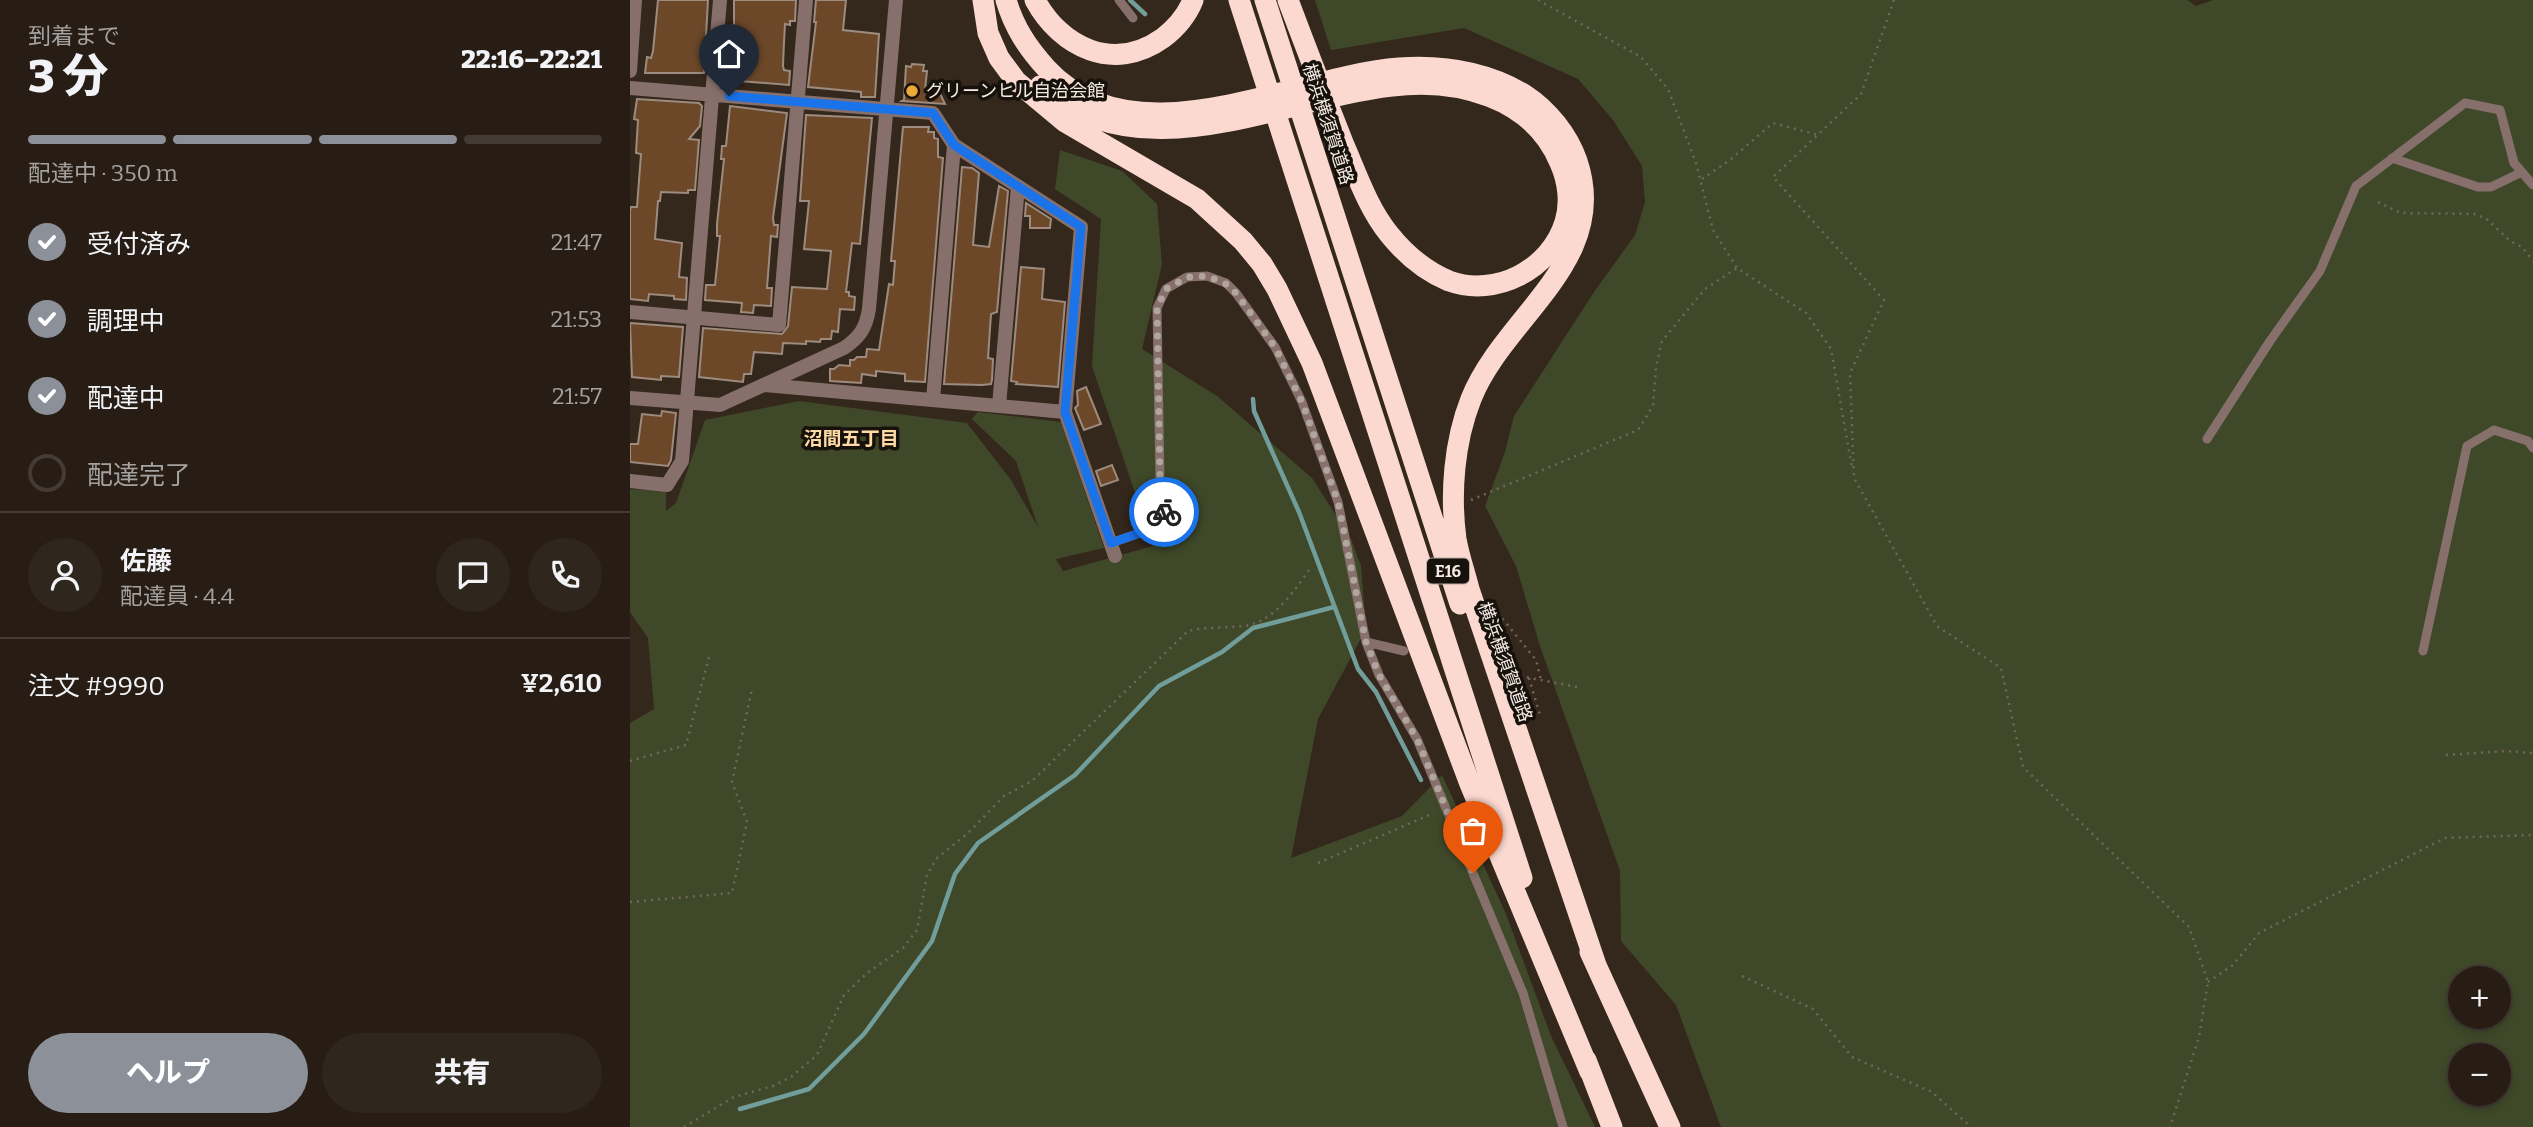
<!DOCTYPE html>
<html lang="ja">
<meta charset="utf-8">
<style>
:root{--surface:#271d15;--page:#2f261e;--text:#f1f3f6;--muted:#a4a2a0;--line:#433b34;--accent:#8c9099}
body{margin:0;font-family:Bitter,"Noto Sans JP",serif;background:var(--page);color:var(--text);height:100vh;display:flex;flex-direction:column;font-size:26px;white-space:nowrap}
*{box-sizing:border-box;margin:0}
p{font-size:23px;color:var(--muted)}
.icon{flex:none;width:38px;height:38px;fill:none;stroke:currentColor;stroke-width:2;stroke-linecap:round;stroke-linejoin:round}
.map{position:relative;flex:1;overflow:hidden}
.details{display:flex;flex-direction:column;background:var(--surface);width:630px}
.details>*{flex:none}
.tools{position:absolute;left:1818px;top:966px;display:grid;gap:14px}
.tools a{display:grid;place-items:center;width:63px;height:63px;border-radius:50%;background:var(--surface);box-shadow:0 4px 10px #0003,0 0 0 2px var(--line);font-size:35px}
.pin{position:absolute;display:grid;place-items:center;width:60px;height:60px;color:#fff;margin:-72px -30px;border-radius:50% 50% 50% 0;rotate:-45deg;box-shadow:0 0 7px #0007}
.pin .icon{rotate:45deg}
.courier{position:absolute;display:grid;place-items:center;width:70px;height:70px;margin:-35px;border:5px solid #1a73e8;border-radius:50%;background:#fff;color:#222;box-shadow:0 2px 9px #0007}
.headline em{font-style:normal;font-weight:800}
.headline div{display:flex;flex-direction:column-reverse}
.headline{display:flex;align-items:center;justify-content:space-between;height:119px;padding:0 28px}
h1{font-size:46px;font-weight:800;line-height:52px}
.bar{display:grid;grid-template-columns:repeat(4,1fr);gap:10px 7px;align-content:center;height:84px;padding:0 28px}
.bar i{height:9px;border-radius:5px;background:var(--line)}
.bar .current{background:var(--accent)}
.bar p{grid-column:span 4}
.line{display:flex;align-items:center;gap:18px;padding:0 28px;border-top:2px solid var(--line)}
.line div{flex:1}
.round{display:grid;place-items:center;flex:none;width:74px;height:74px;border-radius:37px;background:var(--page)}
ol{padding:0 28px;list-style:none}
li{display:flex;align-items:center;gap:21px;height:77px}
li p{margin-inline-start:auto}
li .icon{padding:7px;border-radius:50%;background:var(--accent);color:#fff;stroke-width:4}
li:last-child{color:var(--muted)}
li i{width:38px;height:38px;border:4px solid var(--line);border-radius:50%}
.action{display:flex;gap:14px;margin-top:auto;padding:14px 28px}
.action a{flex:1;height:80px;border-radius:42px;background:var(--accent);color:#fff;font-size:28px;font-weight:800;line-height:80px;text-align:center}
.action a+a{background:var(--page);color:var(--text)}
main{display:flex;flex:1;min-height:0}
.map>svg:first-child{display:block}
.green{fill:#3f4929;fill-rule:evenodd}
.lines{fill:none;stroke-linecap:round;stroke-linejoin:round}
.stream{stroke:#719d9a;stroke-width:4.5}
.building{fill:#6c4829;stroke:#9c8b7e;stroke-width:2}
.path{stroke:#72665c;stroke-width:2.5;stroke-dasharray:2 5;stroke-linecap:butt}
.lane{stroke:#87706b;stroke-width:9}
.street{stroke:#87706b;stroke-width:14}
.highway{stroke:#fbd9d0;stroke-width:21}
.done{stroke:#b1a69e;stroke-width:7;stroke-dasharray:0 12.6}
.route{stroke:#1a73e8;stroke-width:9}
.poi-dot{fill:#eaaa38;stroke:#17110c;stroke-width:2.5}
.labels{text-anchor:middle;stroke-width:7;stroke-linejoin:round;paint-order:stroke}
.shield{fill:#17110c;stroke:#b2aaa3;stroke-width:2}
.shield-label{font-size:16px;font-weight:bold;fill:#f5ebe4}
.poi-label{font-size:18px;fill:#f5ebe4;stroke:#17110c;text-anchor:start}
.street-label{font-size:18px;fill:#f5ebe4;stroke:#17110c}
.neighbourhood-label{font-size:19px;font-weight:bold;fill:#fedaa4;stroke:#17110c}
</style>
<main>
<section class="details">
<div class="headline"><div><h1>3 分</h1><p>到着まで</p></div><em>22:16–22:21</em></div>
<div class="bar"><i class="current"></i><i class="current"></i><i class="current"></i><i></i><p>配達中 · 350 m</p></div>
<ol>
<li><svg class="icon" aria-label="check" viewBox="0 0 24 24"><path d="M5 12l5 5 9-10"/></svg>受付済み<p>21:47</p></li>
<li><svg class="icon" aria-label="check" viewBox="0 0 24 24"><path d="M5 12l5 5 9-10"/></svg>調理中<p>21:53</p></li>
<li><svg class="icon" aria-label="check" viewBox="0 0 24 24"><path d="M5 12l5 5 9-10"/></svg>配達中<p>21:57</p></li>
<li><i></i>配達完了</li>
</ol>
<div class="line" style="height:126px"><a class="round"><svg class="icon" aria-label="person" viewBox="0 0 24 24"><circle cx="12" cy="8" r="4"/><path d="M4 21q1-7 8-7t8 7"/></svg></a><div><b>佐藤</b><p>配達員 · 4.4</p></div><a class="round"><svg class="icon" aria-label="chat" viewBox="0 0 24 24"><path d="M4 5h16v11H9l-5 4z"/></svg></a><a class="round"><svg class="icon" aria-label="phone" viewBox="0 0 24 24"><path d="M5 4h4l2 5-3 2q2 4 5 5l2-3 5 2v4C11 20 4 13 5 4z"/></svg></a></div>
<div class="line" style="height:91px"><div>注文 #9990</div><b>¥2,610</b></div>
<div class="action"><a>ヘルプ</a><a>共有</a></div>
</section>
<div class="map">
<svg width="1903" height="1127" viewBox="0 0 1903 1127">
<rect width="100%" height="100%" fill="#34271c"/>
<path class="green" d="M 685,0 L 1557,0 L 1566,6 L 1583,0 L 1903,0 L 1903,1127 L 1091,1127 L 1046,1005 L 991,941 L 990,871 L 910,646 L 886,566 L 855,506 L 875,452 L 884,416 L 964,292 L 1005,235 L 1015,202 L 1012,166 L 983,120 L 948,79 L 834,28 L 701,50 ZM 1830,978 L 1869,978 L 1869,1017 L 1830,1017 ZM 1830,1055 L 1869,1055 L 1869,1094 L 1830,1094 Z
M 430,150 L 492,171 L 527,204 L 532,264 L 512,349 L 587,396 L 682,478 L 721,539 L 731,566 L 736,629 L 688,719 L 661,858 L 772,816 L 812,775 L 876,914 L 921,1036 L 965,1127 L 0,1127 L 0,723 L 24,709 L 18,638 L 0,612 L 0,489 L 36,491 L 36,511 L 46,503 L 75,420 L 169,401 L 337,423 L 381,480 L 408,527 L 386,461 L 342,419 L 348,412 L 431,422 L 474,548 L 426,559 L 433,571 L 523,546 L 462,366 L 471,219 L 425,189 Z"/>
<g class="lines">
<path class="stream" d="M 500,0 L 515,14
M 623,399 L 624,411 L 669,512 L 728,669 L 746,692 L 791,780
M 110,1109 L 179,1089 L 234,1034 L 302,941 L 325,874 L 348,843 L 445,775 L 529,686 L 592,652 L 623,628 L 704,607"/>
</g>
<path class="building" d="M 28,0 L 78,0 L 74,73 L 15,73 L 17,57 L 21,58 L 23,51 Z
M 104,0 L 166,0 L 165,21 L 160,21 L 160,25 L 155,24 L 154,42 L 153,66 L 154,70 L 160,71 L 159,85 L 97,80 L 97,75 L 93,75 L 97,30 L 102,30 L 104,24 Z
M 186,0 L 216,0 L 213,30 L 249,34 L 245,97 L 231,97 L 231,92 L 178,87 L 186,22 L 184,22 Z
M 282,64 L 294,65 L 293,71 L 297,71 L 295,90 L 306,85 L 315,104 L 272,101 L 274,100 L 276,66 L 281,67 Z
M 7,99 L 69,103 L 72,106 L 70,126 L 59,139 L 69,140 L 65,190 L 58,190 L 58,193 L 31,192 L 30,201 L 28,201 L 25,239 L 52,243 L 49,277 L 57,278 L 56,300 L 44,299 L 44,296 L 19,294 L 18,301 L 0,299 L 0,210 L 1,207 L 7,207 L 11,154 L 6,153 L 8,120 L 4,119 Z
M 100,106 L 157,113 L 143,218 L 144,225 L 148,225 L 147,237 L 141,236 L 137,288 L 142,288 L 141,306 L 124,305 L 123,313 L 111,312 L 112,303 L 75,300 L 76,285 L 85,285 L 90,236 L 87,236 L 87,224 L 94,159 L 91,159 L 92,146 L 96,146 Z
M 176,115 L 242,118 L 230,244 L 222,243 L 216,292 L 219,292 L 219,296 L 225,297 L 224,310 L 210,309 L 208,332 L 202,331 L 201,339 L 191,339 L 190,342 L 176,341 L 176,344 L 153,343 L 152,354 L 124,352 L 121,374 L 114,374 L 113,382 L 69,377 L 73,328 L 152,334 L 158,326 L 162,287 L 197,289 L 201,251 L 174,249 L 179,201 L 170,201 Z
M 273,127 L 299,127 L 298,132 L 304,132 L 304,138 L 308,139 L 308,157 L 313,158 L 295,382 L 275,381 L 275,374 L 246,371 L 246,376 L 232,374 L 231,383 L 200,381 L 200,369 L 204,369 L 209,365 L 220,366 L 220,360 L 224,360 L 227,357 L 236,357 L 237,349 L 249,350 L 259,284 L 263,285 L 265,261 L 261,261 Z
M 332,167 L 342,168 L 349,173 L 343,245 L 359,247 L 369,186 L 378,191 L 367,312 L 361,314 L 358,358 L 363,359 L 362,380 L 361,384 L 352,385 L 314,384 Z
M 396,203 L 421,219 L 420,228 L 400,228 L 400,216 L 395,216 Z
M 391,267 L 414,269 L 412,299 L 435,302 L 428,387 L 386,384 L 387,382 L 381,381 Z
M 0,323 L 53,327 L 49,377 L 31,376 L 31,380 L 2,377 Z
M 456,387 L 471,424 L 454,430 L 445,408 L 448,405 L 447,391 Z
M 32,411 L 46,413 L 41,460 L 38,466 L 0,462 L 0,444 L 8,444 L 12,414 L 31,416 Z
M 482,465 L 488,480 L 471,486 L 466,471 Z"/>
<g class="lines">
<path class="path" d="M 908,0 L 1011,57 L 1038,89 L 1066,163 L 1083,230 L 1107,268 L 1176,313 L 1201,349 L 1222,468
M 1264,0 L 1231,94 L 1143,177 L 1254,300 L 1220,373 L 1224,478 L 1307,626 L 1371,668 L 1393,767 L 1559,927 L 1578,982 L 1569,1037 L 1540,1127
M 1072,179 L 1100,160 L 1143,123 L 1188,135
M 1748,202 L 1771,213 L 1846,214 L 1858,220 L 1880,241 L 1892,247 L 1903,261
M 841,500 L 1008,430 L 1023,406 L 1026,367 L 1032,341 L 1075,289 L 1107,268
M 868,613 L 906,660 L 911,680
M 890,676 L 947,687
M 899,678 L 910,715
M 1816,755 L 1876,751 L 1903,753
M 0,761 L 56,745 L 79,657
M 688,863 L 804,813
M 0,902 L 102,893 L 117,822 L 102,782 L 122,689
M 1112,976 L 1183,1009 L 1222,1057 L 1302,1092 L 1341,1127
M 1578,982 L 1603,965 L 1629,933 L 1815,838 L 1903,835
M 54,1127 L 104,1097 L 143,1086 L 161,1077 L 187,1055 L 214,995 L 237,973 L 273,948 L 287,930 L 297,875 L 307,858 L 337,834 L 374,796 L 402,781 L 558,631 C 579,626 606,629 623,624 C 647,617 668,586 681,567"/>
<path class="lane" d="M 489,0 L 503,18
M 1762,158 L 1848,187 L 1861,187 L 1892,172
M 1577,439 L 1640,341 L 1690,271 L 1726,186 L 1835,103 L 1870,110 L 1884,163 L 1903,185
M 481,543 L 521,529 L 533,521 L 535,507 L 530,481 L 527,308 L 536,289 L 557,277 L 577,276 L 596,283 L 606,293 L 645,347 L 672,402 L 708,502 L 736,642 L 749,675 L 787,739 L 893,993 L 933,1127
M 736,642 L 774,651
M 1793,651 L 1837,446 L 1864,430 L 1898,441 L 1903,448"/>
<path class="street" d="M 0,71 L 5,0
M 0,88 L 303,113 L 324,145 L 451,227 L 435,412 L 485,556
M 0,312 L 149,325 L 176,0
M 135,385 L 435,412
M 0,398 L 90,405 L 214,348 C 230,337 236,328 239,309 L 266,0
M 303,400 L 324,145
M 369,406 L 388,186
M 0,481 L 37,485 L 52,461 L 90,0"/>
<path class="highway" d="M 353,0 L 358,33 L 369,58 L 386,81 L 435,122 L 567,199 L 613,241 L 632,264 L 647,289 L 682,363 L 840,784 L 960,1072
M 376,0 C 384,27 397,47 416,68 C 505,165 662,76 769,68 C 812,65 857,72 895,95 C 918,110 938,135 947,161 C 981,261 874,316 841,399 C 824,442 820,494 826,539 C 829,556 835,573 839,589 L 966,965
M 405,0 C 431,48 484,73 533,38 C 546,28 557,15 563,0
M 609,0 L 892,878
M 635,0 L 830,604
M 410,86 C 513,175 647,99 762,86 C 827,78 903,97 930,163 C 938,181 941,203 935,222 C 921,269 866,298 819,281 C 795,271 775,254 759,234 C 738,208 727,175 714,145 C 695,97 676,48 658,0
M 960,952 L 1040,1127
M 956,1060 L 982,1127"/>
</g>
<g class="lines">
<path class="done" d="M 534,512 L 530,481 L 527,308 L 536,289 L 558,277 L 577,276 L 596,284 L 606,293 L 645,347 L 672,402 L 708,502 L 736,642 L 749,675 L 787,739 L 843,873"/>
<path class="route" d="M 99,96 L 303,113 L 324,145 L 451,227 L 435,412 L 481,543 L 521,529 L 533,521 L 534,512"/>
</g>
<circle class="poi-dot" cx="282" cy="91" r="7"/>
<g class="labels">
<rect class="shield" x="797" y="558.5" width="42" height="25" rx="5"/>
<g class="shield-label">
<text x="818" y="577">E16</text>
</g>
<g class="poi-label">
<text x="296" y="97">グリーンヒル自治会館</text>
</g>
<g class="street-label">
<text transform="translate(698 124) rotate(72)" y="6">横浜横須賀道路</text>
<text transform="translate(875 662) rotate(70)" y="6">横浜横須賀道路</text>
</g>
<g class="neighbourhood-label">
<text x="221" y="445">沼間五丁目</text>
</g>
</g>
</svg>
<div class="tools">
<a>+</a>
<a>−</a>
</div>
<div class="pin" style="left:843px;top:873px;background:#ea580c"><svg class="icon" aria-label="bag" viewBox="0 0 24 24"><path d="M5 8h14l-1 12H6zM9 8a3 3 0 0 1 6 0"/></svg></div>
<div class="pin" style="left:99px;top:96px;background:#1f2937"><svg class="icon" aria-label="home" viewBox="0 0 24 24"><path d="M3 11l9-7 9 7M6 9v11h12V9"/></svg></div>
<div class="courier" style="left:534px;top:512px"><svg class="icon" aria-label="bike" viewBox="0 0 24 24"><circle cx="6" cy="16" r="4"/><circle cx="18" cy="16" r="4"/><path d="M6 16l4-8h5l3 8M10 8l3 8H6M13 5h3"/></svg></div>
</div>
</main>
